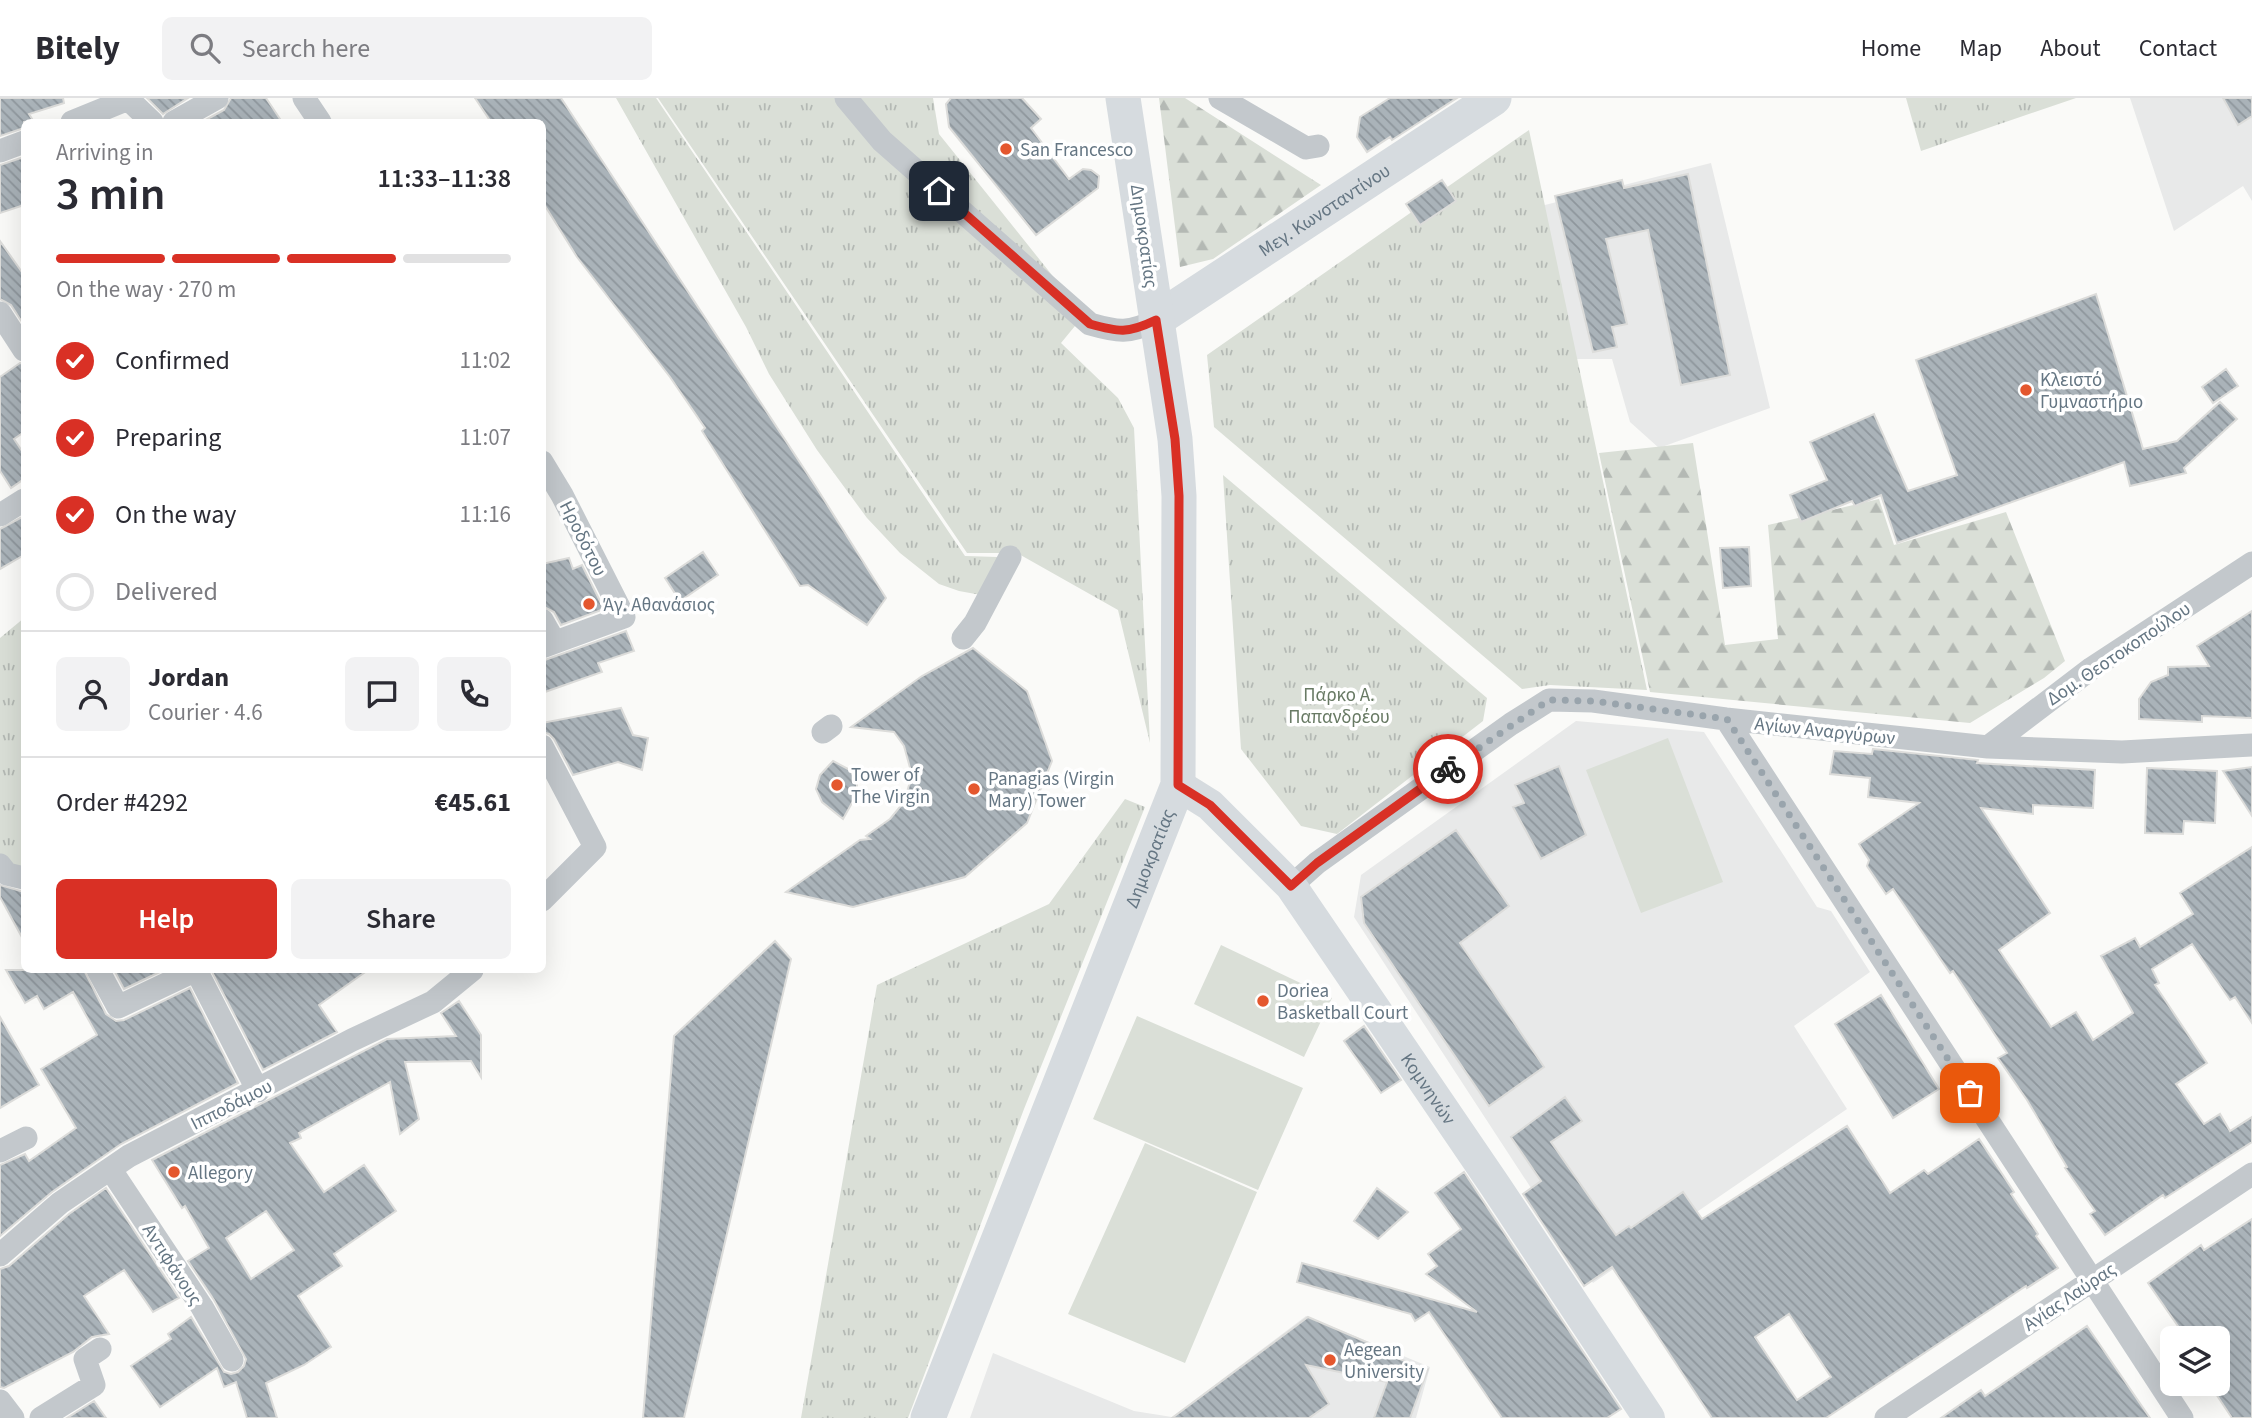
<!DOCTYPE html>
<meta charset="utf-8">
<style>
:root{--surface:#fff;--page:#f2f2f3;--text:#2b2b33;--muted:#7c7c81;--line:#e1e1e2;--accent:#d93025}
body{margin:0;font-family:"Source Sans 3",sans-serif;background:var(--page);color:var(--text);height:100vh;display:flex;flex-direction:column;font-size:26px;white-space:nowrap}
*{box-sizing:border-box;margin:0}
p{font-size:23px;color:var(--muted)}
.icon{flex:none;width:38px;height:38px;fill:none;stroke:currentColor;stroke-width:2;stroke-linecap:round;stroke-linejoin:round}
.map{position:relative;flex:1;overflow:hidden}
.drawer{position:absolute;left:21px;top:21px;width:525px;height:854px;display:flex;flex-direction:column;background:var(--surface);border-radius:10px;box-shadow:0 7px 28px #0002}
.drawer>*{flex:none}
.controls{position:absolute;left:2160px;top:1228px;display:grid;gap:14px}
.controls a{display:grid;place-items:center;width:70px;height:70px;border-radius:10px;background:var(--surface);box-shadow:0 7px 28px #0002;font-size:35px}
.pin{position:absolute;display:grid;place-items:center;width:60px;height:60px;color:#fff;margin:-30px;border-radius:14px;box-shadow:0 4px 10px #0006}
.courier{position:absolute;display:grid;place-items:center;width:70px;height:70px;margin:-35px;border:5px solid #d93025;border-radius:50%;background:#fff;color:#222;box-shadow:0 2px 9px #0007}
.overview em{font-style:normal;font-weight:600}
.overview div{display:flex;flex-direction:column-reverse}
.overview{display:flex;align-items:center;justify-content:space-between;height:119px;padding:0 35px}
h1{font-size:46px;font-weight:600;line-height:52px}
.bar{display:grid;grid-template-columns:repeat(4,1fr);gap:10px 7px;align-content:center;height:84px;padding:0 35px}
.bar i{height:9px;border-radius:5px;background:var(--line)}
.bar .current{background:var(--accent)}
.bar p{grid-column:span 4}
.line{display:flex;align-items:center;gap:18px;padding:0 35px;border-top:2px solid var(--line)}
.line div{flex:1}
.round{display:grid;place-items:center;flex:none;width:74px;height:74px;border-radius:10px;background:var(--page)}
ol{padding:0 35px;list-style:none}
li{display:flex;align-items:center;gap:21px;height:77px}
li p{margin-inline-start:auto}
li .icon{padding:7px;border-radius:50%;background:var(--accent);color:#fff;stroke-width:4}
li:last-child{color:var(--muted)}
li i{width:38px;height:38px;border:4px solid var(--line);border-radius:50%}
.button{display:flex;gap:14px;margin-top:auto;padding:14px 35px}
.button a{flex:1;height:80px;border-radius:10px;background:var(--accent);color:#fff;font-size:28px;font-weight:600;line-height:80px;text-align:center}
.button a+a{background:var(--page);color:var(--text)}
header{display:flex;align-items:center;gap:42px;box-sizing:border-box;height:98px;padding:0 35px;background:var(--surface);border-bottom:2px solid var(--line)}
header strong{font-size:33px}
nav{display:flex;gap:38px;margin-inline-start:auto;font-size:24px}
.search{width:490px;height:63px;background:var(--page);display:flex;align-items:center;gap:18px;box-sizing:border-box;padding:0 24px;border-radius:10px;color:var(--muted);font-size:26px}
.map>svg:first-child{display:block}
.built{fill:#e8e9e9}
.grass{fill:url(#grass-tufts)}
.forest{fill:url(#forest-firs)}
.pitch{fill:#dadfd7}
.building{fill:url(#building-back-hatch);stroke:#dcdcda;stroke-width:2;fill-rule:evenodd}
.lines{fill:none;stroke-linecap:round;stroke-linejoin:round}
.street{stroke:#c3c8cc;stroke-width:23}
.secondary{stroke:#d6dbdf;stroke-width:32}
.primary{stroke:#d6dbdf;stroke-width:35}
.done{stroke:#99a4ac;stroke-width:7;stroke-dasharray:0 12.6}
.route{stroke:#d93025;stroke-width:9}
.poi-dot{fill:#e4572e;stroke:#fff;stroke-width:2.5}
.labels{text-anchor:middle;stroke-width:7;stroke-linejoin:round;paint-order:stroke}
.poi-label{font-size:19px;fill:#657683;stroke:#fff;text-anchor:start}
.street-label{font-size:19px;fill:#657683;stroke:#fff}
.park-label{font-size:19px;fill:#687a64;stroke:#fff}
</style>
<header>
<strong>Bitely</strong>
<div class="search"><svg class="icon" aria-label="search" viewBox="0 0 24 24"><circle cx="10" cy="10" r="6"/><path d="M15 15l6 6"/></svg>Search here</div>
<nav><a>Home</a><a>Map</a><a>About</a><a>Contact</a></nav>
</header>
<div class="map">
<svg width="2252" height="1320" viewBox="0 0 2252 1320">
<defs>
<pattern id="grass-tufts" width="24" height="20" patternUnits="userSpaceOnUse" patternTransform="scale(1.75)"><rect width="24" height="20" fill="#dadfd7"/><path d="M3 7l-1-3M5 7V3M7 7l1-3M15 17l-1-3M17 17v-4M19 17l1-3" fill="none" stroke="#b4b9b4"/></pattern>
<pattern id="forest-firs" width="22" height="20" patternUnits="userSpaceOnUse" patternTransform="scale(1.75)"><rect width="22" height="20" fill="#dadfd7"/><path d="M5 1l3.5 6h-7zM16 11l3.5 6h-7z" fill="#b4b9b4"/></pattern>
<pattern id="building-back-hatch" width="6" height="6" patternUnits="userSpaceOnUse" patternTransform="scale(1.75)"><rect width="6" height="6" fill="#aab3b9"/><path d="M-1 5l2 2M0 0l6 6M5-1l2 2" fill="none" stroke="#8e969c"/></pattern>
</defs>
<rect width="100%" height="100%" fill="#fafaf8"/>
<path class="built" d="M 2130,0 L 2252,0 L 2252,103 L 2243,88 L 2174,133 Z
M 1711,65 L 1770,310 L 1659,350 L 1630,324 L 1612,261 L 1576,261 L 1541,108 Z
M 1576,623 L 1704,634 L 1817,809 L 1831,813 L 1870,874 L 1794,928 L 1847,1011 L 1593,1185 L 1354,819 L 1361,777 Z
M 1306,1218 L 1430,1269 L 1416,1320 L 970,1320 L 993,1255 L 1134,1313 L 1172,1319 Z"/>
<path class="grass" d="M 616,0 L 656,0 L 965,458 L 998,459 L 981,497 L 959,493 L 939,486 L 900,455 L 867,420 L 817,352 L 769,276 L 746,229 Z
M 658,0 L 933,0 L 939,36 L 1084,217 L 1061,245 L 1118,300 L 1134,330 L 1150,645 L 1118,512 L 1017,455 L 967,455 Z
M 1906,0 L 2076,0 L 1921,53 Z
M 1529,32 L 1647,592 L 1550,587 L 1522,591 L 1214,329 L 1207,257 Z
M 1223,377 L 1487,600 L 1483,623 L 1337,736 L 1301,728 L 1241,651 Z
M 24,520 L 24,775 L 0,756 L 0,540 Z
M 1125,701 L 1145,709 L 1024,1011 L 908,1320 L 801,1320 L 877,887 L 1049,806 Z"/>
<path class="forest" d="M 1159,0 L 1185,0 L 1321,87 L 1213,161 L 1180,169 Z
M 1693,345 L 1725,547 L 1778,541 L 1768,427 L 1879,401 L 1894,447 L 2006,414 L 2065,563 L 2044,580 L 1970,625 L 1650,594 L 1599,355 Z"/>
<path class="pitch" d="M 1668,640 L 1723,784 L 1641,815 L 1586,672 Z
M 1221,847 L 1332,900 L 1304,959 L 1194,906 Z
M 1137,918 L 1303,990 L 1258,1092 L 1093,1021 Z
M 1145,1045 L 1257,1094 L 1185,1265 L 1068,1216 Z"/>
<path class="building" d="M 0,0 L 63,0 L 64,5 L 29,16 L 34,24 L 24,24 L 24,30 L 0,38 Z
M 147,0 L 188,0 L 163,16 Z
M 231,0 L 266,0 L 282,24 L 202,24 L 224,12 Z
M 475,0 L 561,0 L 816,389 L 886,500 L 867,527 L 808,487 L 800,488 L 702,333 L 705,330 L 670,279 L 577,159 L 542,103 L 542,24 L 491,24 Z
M 951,0 L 1022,0 L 1041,21 L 1031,30 L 1069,81 L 1083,71 L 1091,72 L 1099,78 L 1098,90 L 1036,137 L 949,29 L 946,6 Z
M 1390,0 L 1457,0 L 1392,42 L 1390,39 L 1367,54 L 1357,39 L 1360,19 Z
M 2223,0 L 2252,0 L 2252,18 L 2238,27 Z
M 24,59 L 24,107 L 0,115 L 0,67 Z
M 1688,76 L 1730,277 L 1681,287 L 1648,132 L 1606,141 L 1627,226 L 1612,229 L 1617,249 L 1593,254 L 1555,98 L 1622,82 L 1624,90 Z
M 1442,82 L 1456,103 L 1420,127 L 1406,106 Z
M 0,143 L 24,177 L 24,227 L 11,207 L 0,201 Z
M 2096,196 L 2143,351 L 2177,343 L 2220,304 L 2237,321 L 2184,370 L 2186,375 L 2130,388 L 2124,364 L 1897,445 L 1881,397 L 1855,408 L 1852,403 L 1801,424 L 1790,397 L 1827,382 L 1810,344 L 1874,316 L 1908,393 L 1957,377 L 1916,262 Z
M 20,265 L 24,266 L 24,334 L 14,341 L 24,356 L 24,381 L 11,390 L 0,373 L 0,279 Z
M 2226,271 L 2238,288 L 2213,305 L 2202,289 Z
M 24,418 L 24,457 L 0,471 L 0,431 Z
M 1749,449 L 1751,488 L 1723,490 L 1720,450 Z
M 703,454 L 718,477 L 680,503 L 665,480 Z
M 569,460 L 573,471 L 582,467 L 604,511 L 561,527 L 554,514 L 542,508 L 542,466 Z
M 2252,513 L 2252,620 L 2202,618 L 2202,624 L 2139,621 L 2139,601 L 2151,584 L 2168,577 L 2168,569 L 2209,568 L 2197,548 Z
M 626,533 L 634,553 L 598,565 L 602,574 L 542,595 L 542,563 Z
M 973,550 L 1027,593 L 1052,663 L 1027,725 L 965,779 L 853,809 L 786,794 L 860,742 L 870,741 L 866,738 L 890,721 L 904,704 L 912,677 L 904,648 L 894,634 L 851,629 L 922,578 Z
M 621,610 L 633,637 L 648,640 L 642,672 L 618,664 L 573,677 L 554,641 L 549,636 L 542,634 L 542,625 Z
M 1873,651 L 1978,662 L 1977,665 L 2095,672 L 2093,710 L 2033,707 L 2033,716 L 1981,710 L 2050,815 L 1999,852 L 2051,929 L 2076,914 L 2093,942 L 2133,915 L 2101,858 L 2135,840 L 2140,849 L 2193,816 L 2180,795 L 2252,749 L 2252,925 L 2235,899 L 2230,902 L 2192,846 L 2152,871 L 2159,885 L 2155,887 L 2207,965 L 2176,986 L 2204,1026 L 2220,1016 L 2230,1033 L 2252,1019 L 2252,1044 L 2165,1100 L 2163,1097 L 2105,1137 L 2090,1116 L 2095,1113 L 2065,1070 L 2067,1069 L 2027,1002 L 1998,960 L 2007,955 L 1953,873 L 1950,875 L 1893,791 L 1886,796 L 1867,768 L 1869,762 L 1859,746 L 1919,705 L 1868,699 L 1870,680 L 1830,676 L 1834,653 L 1872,656 Z
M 833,663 L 850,672 L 857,684 L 857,696 L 843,721 L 822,704 L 816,691 L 820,677 Z
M 1559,668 L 1586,737 L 1541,761 L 1513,709 L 1524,705 L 1515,687 Z
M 2252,669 L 2252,718 L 2223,673 Z
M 2147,670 L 2217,673 L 2215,725 L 2184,723 L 2183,736 L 2145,735 Z
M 1456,732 L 1509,808 L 1460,845 L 1544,969 L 1489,1008 L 1364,825 L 1361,799 Z
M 0,787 L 24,794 L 24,843 L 0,799 Z
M 775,843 L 791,861 L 684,1320 L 643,1320 L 674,938 Z
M 6,872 L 84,872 L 106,916 L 116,923 L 124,922 L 190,890 L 238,985 L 121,1046 L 52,1094 L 0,1138 L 0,1067 L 25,1056 L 29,1063 L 76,1030 L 41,971 L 97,937 L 73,894 L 44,911 L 37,898 L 25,905 Z
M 114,872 L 164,872 L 124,891 Z
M 211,872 L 368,872 L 319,907 L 337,934 L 263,972 Z
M 1881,897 L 1939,991 L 1893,1020 L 1835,926 Z
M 459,903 L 481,937 L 481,979 L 471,963 L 405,964 L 419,1021 L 400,1036 L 390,984 L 299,1035 L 301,1040 L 290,1045 L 324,1094 L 364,1067 L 396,1113 L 334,1156 L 342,1168 L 298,1198 L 331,1249 L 304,1267 L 266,1285 L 277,1320 L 247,1320 L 236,1284 L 224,1289 L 217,1270 L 160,1309 L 131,1268 L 171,1241 L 168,1236 L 191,1219 L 224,1274 L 231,1276 L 238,1274 L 244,1268 L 246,1261 L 214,1202 L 188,1163 L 209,1150 L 185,1108 L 182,1110 L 152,1062 L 387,941 L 456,938 L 441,915 ZM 266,1113 L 294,1152 L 251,1181 L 226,1140 Z
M 0,919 L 39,987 L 0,1010 Z
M 1364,928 L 1401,982 L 1381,995 L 1344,943 Z
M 1565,999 L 1582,1023 L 1551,1044 L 1616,1137 L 1629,1128 L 1631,1130 L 1683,1094 L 1702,1121 L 1847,1028 L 1890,1095 L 1924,1072 L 1928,1076 L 1979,1041 L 2014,1094 L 2011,1096 L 2038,1136 L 2036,1138 L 2058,1170 L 2027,1190 L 2026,1188 L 1826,1320 L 1712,1320 L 1612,1169 L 1584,1188 L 1523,1096 L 1541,1083 L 1511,1039 ZM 1789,1216 L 1831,1279 L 1797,1302 L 1755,1239 Z
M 1464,1074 L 1621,1311 L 1607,1320 L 1502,1320 L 1429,1214 L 1415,1223 L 1411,1216 L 1297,1184 L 1302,1165 L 1477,1214 L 1426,1176 L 1437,1168 L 1428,1156 L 1461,1131 L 1435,1095 Z
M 106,1090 L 179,1200 L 153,1214 L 124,1172 L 84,1198 L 109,1236 L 92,1239 L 73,1254 L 4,1290 L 0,1289 L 0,1171 L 9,1168 L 69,1116 Z
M 1377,1090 L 1408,1114 L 1378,1141 L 1354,1123 Z
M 2252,1121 L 2252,1320 L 2232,1320 L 2210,1287 L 2217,1286 L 2217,1241 L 2187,1241 L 2148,1185 L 2201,1147 L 2204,1152 Z
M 1308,1219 L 1378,1249 L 1374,1252 L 1428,1271 L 1410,1320 L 1374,1320 L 1387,1284 L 1306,1267 L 1329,1306 L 1309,1320 L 1172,1320 Z
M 2087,1228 L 2150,1320 L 1941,1320 L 1981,1292 L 1985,1298 Z
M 94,1303 L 106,1320 L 67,1320 Z"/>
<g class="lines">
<path class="street" d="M 304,0 L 320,24
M 846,0 L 882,43 L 1090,226 C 1118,234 1129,236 1156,222
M 1220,0 L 1306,50 L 1318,48
M 72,24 L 128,1 L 152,24
M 174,24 L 217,0
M 0,53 L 24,44
M 0,215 L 24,252
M 542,364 L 562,397 L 624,519 L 542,549
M 0,417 L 24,402
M 542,522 L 554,543
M 963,540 L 975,525 L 1010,459
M 1726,621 L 2182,1320
M 823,634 L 831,628
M 542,648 L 595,749 L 542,802
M 1988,649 L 2092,570 L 2252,465
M 0,767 L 7,776 L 24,780
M 1291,788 L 1317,765 L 1511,626 L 1549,602 L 1593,603 L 1726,621 L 1988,649 L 2122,654 L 2252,647
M 98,872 L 118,909 L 196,872 L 258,993
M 0,1053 L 26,1040
M 111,1072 L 202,1209 L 232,1262
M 0,1157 L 60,1105 L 129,1058 L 352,942 L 433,904 L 472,872
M 0,1303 L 13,1320
M 41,1320 L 94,1287 L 85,1261 L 100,1251
M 1886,1320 L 2252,1076"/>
<path class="secondary" id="s1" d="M 1178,687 L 1210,707 L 1291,788 L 1496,1089 L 1649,1320"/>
<g class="primary">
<path id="s2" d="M 1156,222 L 1494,0"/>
<path id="s3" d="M 928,1320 L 1178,687 L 1179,398 L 1175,341 L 1123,0"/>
</g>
</g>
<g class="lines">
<path class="done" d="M 1448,671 L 1549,602 L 1593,603 L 1727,621 L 1970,995"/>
<path class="route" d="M 939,93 L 1090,226 C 1119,234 1127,236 1156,222 L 1175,341 L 1179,398 L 1178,687 L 1210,707 L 1291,788 L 1317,765 L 1448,671"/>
</g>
<g class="poi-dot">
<circle cx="1006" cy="51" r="7"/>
<circle cx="2026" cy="292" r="7"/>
<circle cx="589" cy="506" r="7"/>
<circle cx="837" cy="687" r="7"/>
<circle cx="974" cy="691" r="7"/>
<circle cx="1263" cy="903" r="7"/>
<circle cx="174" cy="1074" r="7"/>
<circle cx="1330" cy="1262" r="7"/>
</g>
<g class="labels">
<g class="poi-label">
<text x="1020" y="58">San Francesco</text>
<text x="2040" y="288">Κλειστό<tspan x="2040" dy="22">Γυμναστήριο</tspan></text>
<text x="603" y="513">Άγ. Αθανάσιος</text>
<text x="851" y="683">Tower of<tspan x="851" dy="22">The Virgin</tspan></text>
<text x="988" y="687">Panagias (Virgin<tspan x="988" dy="22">Mary) Tower</tspan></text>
<text x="1277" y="899">Doriea<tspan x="1277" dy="22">Basketball Court</tspan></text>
<text x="188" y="1081">Allegory</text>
<text x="1344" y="1258">Aegean<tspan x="1344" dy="22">University</tspan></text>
</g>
<g class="street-label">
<text dy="7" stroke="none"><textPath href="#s2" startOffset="201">Μεγ. Κωνσταντίνου</textPath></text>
<text transform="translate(1145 138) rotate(82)" y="7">Δημοκρατίας</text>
<text transform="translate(584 440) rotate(63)" y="7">Ηροδότου</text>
<text transform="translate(2118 555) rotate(-34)" y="7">Δομ. Θεοτοκοπούλου</text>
<text transform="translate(1825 632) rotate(6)" y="7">Αγίων Αναργύρων</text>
<text dy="7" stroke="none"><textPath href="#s3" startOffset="602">Δημοκρατίας</textPath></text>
<text dy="7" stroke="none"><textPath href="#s1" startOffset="397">Κομνηνών</textPath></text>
<text transform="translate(231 1006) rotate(-27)" y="7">Ιπποδάμου</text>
<text transform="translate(173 1166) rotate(57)" y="7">Αντιφάνους</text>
<text transform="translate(2069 1198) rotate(-34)" y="7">Αγίας Λαύρας</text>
</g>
<g class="park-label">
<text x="1339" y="603">Πάρκο Α.<tspan x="1339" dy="22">Παπανδρέου</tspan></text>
</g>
</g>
</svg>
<div class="controls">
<a><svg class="icon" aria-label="layers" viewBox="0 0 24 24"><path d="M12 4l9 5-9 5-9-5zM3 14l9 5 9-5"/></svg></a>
</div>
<div class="pin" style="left:1970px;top:995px;background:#ea580c"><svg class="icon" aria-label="bag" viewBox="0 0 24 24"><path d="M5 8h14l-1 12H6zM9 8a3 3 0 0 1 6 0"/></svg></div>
<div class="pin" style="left:939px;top:93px;background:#1f2937"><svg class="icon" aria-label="home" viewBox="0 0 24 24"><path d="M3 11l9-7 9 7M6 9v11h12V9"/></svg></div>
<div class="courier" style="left:1448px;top:671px"><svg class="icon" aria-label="bike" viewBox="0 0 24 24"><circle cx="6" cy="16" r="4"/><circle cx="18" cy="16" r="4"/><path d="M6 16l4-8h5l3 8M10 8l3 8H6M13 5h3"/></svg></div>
<section class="drawer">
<div class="overview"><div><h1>3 min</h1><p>Arriving in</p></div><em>11:33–11:38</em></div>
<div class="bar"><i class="current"></i><i class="current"></i><i class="current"></i><i></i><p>On the way · 270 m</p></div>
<ol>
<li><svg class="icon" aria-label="check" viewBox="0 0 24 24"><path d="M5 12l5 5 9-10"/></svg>Confirmed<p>11:02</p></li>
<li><svg class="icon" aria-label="check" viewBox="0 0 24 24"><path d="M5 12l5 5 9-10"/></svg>Preparing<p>11:07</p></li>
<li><svg class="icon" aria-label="check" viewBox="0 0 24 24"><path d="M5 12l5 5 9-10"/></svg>On the way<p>11:16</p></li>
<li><i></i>Delivered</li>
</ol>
<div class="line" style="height:126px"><a class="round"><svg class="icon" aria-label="person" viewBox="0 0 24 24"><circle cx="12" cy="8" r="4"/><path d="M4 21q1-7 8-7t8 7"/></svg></a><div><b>Jordan</b><p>Courier · 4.6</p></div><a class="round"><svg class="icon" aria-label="chat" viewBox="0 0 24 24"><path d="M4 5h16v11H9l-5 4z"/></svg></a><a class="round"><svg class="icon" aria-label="phone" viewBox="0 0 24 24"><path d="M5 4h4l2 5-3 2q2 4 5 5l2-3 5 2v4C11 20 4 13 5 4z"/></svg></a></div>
<div class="line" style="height:91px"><div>Order #4292</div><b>€45.61</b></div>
<div class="button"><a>Help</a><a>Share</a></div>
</section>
</div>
